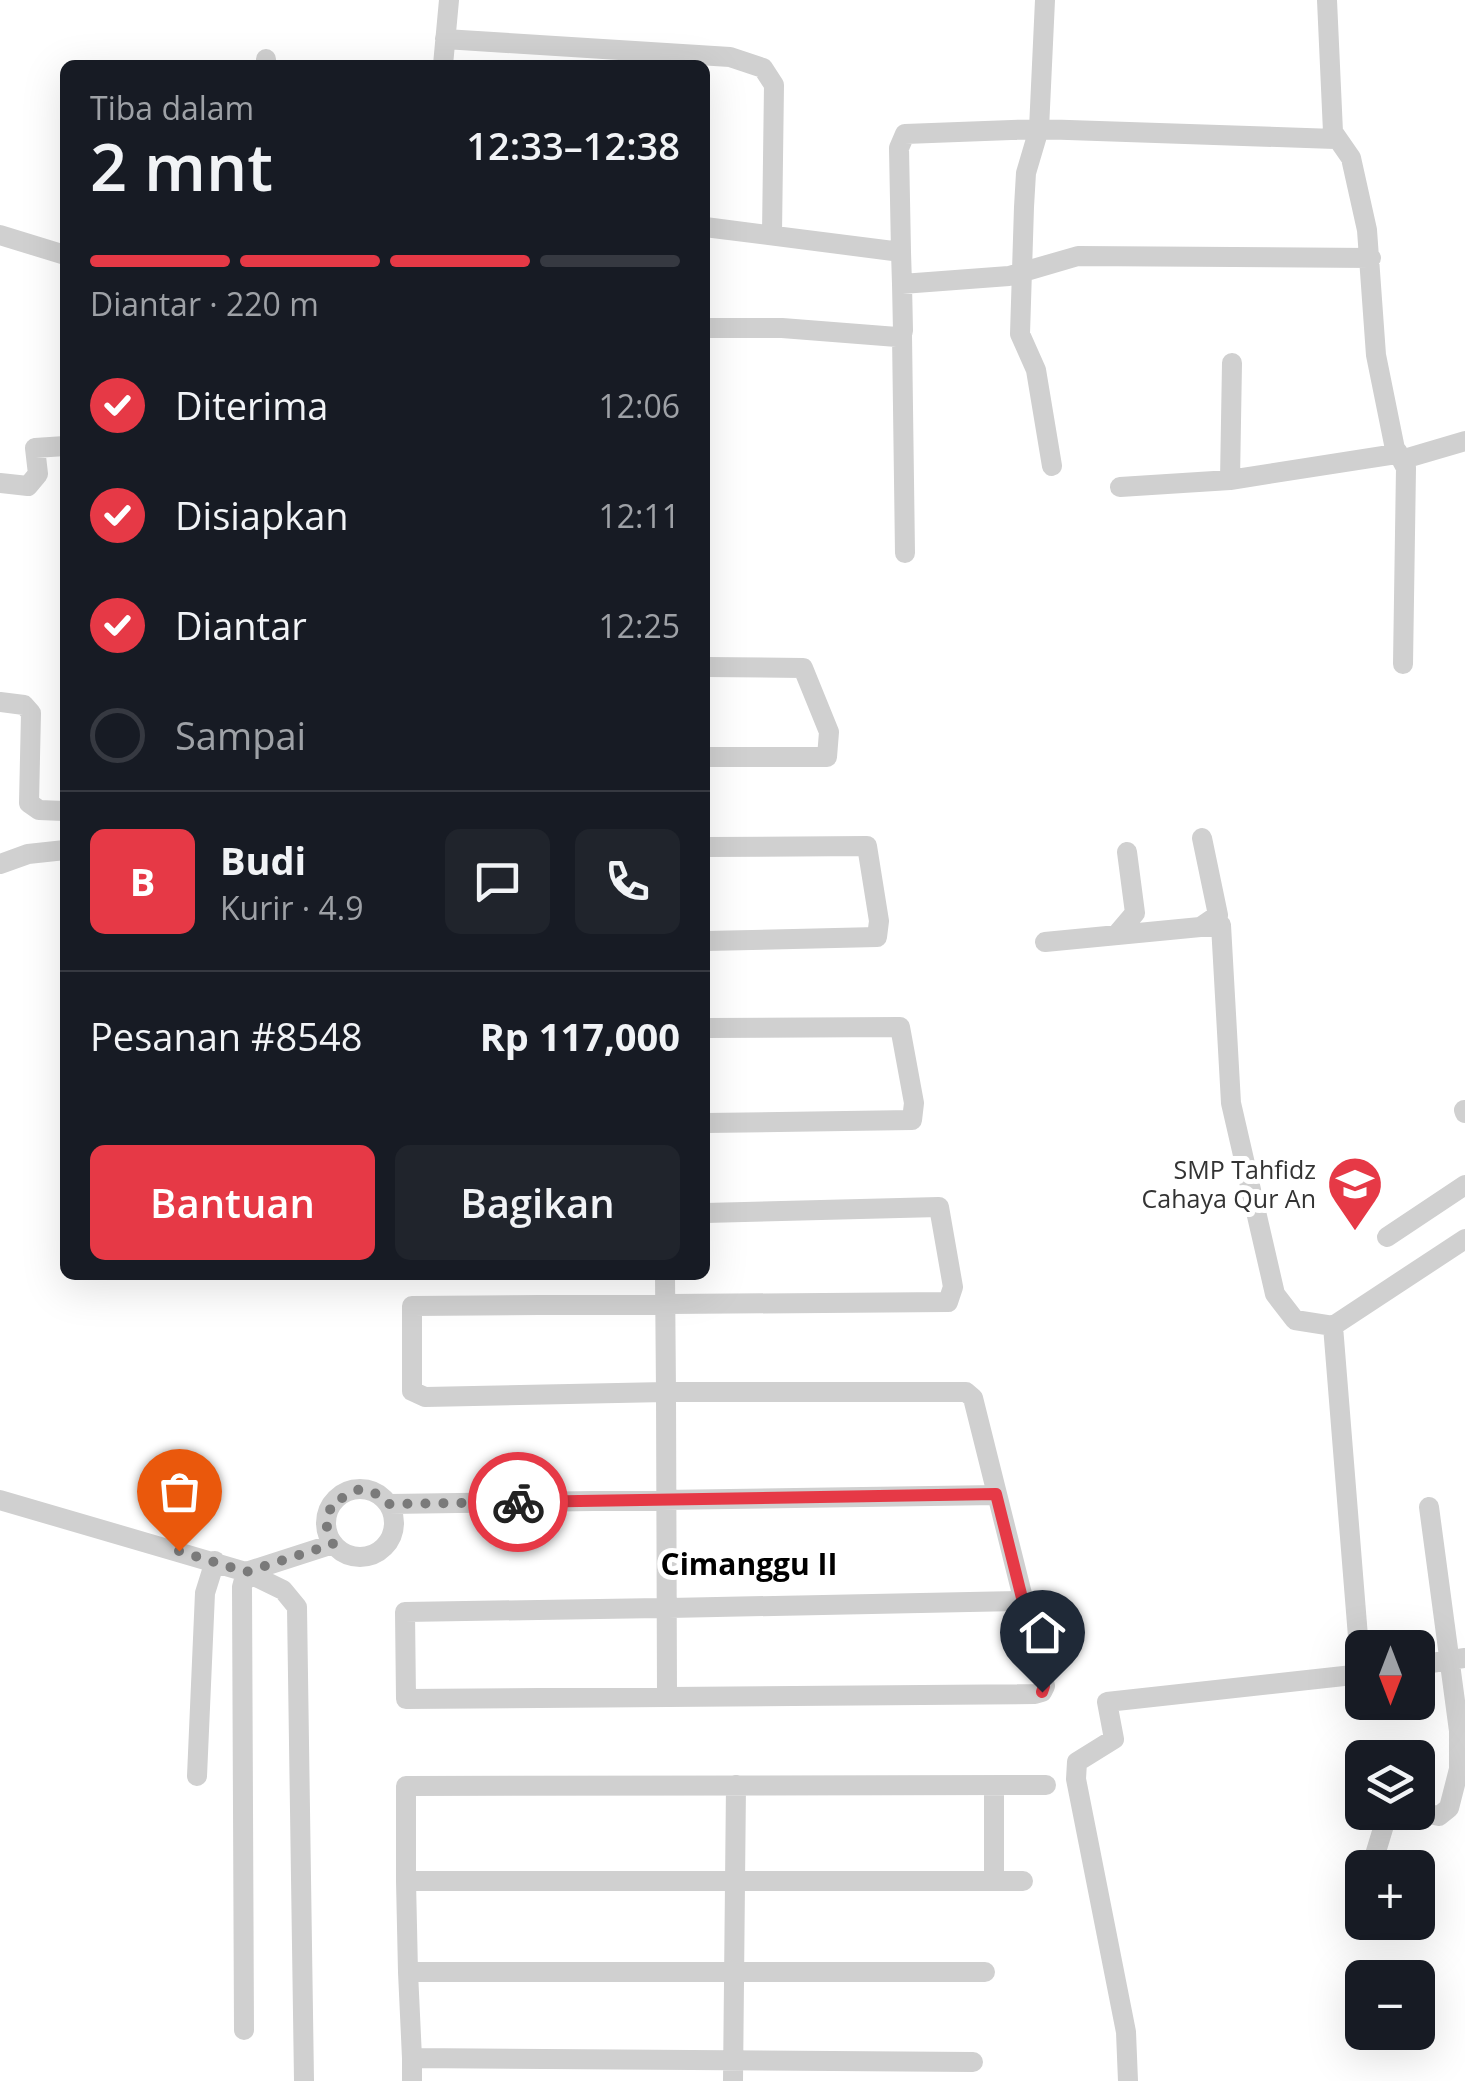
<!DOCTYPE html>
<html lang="id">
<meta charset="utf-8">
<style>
:root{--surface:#171b24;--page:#20242c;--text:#f1f3f6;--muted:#9ea1a6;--line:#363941;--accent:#e63946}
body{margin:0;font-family:"Open Sans",sans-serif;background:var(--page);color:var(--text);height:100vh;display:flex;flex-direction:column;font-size:38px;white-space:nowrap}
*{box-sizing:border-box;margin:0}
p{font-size:32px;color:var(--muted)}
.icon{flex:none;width:55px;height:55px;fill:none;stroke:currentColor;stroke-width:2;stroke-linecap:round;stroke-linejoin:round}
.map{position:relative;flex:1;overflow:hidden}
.panel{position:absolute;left:60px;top:60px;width:650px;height:1220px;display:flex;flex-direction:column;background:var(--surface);border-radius:15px;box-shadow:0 10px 40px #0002}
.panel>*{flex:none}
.needle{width:65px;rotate:180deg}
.buttons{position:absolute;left:1345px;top:1630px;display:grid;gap:20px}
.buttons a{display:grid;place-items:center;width:90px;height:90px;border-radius:15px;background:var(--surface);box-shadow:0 10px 40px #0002;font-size:50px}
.pin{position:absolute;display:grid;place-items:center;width:85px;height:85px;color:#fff;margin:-102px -42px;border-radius:50% 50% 50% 0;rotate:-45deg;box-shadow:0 0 10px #0007}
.pin .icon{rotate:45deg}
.courier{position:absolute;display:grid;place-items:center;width:100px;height:100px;margin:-50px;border:8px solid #e63946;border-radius:50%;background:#fff;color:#222;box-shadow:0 2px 12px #0007}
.overview em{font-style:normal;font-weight:600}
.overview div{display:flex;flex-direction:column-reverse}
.overview{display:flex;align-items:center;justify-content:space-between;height:170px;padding:0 30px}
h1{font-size:65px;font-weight:600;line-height:75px}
.bar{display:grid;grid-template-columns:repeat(4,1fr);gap:15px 10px;align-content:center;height:120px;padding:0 30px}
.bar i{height:12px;border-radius:8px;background:var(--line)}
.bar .active{background:var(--accent)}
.bar p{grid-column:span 4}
.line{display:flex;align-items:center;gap:25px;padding:0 30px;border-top:2px solid var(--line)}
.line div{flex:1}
.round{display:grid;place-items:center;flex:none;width:105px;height:105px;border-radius:15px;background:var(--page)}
ol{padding:0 30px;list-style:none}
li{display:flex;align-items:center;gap:30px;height:110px}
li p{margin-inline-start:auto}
li .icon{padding:10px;border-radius:50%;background:var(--accent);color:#fff;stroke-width:4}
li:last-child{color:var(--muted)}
li i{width:55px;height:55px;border:5px solid var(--line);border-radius:50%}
.button{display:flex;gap:20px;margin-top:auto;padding:20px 30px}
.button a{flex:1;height:115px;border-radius:15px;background:var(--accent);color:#fff;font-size:40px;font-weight:600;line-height:115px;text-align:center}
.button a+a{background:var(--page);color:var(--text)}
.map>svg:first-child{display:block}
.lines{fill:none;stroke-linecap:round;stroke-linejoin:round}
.minor{stroke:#d0d0d0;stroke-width:20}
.done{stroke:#7a7a7a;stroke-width:10;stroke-dasharray:0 18}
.route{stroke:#e63946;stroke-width:12}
.labels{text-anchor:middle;stroke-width:10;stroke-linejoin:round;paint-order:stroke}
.poi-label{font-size:25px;fill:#333;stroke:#fff;text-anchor:end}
.quarter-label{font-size:30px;font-weight:bold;fill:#000;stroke:#fff}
</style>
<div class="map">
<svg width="1465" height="2081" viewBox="0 0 1465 2081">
<rect width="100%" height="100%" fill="#fff"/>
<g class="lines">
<path class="minor" d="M 1045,0 L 1039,129 L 1026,173 L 1024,207 L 1020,334 L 1036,370 L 1052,466
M 445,39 L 730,57 L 763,68 L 774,85 L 772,233
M 266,65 L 266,59
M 443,65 L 449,0
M 705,227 L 901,252 L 902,284 L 1009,276 L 1078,256 L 1371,258
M 0,235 L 65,255
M 901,252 L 899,148 L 905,134 L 1039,129 L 1335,139
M 705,328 L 782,328 L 897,337 L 903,331 L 902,284
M 902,335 L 905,553
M 1397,451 L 1406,468 L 1403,664
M 1404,459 L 1465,441
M 1230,480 L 1232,363
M 0,483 L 28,486 L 38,474 L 35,448 L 65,446
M 1120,487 L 1230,480 L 1396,454 L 1376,355 L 1367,230 L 1351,158 L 1333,132 L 1327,0
M 705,667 L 803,668 L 829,732 L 827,757 L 705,757
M 0,702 L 24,705 L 31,713 L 29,803 L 39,810 L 65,811
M 705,847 L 867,846 L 879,921 L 877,937 L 705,941
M 0,864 L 28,854 L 65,850
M 1202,926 L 1218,915 L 1202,838
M 1118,933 L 1135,913 L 1127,852
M 1045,942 L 1221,925 L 1231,1103 L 1275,1294 L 1295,1320 L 1333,1326 L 1361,1674
M 705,1028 L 900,1027 L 914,1103 L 912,1120 L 705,1123
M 1464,1110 L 1465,1113
M 1387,1237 L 1465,1185
M 665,1275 L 666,1392 L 425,1397 L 412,1391 L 412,1306 L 948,1302 L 953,1287 L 939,1207 L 705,1213
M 1333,1326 L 1465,1239
M326 1523a34 34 0 1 1 68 0a34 34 0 1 1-68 0Z
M 0,1500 L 246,1572 L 283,1590 L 297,1607 L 304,2081
M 389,1504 L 997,1495
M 1418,1665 L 1465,1658
M 667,1696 L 666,1392 L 966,1392 L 973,1398 L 1045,1686 L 1042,1692 L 1035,1694 L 406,1699 L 405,1612 L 660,1608 L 669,1608 L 1021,1601
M 197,1776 L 205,1593 L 215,1561
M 1418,1812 L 1439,1816 L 1449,1808 L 1459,1769 L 1459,1731 L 1429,1507
M 1371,1868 L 1388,1812
M 406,1881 L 406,1786 L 1046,1785
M 994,1881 L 994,1786
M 1356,1914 L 1362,1894
M 408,1972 L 406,1881 L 1023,1881
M 244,2030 L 242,1587 L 246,1572 L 333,1544
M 412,2058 L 408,1972 L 985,1972
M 412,2081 L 412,2058 L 973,2062
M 733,2081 L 736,1785
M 1128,2081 L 1126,2032 L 1076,1779 L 1077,1762 L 1114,1739 L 1107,1702 L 1362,1674"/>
</g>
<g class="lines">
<path class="done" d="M 179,1551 L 246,1572 L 333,1544 L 326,1524 L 332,1503 L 360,1489 L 380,1495 L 389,1504 L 518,1502"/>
<path class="route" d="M 518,1502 L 996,1494 L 1044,1686 L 1042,1692"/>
</g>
<defs>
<g id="school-pin" transform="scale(2.875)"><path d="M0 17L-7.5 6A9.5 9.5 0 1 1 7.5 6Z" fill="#e63946" stroke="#fff"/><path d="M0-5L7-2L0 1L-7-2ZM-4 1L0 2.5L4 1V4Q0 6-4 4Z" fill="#fff"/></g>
</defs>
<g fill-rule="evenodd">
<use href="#school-pin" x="1355" y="1184"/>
</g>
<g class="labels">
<g class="poi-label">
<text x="1316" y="1179">SMP Tahfidz<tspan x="1316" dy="29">Cahaya Qur An</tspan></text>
</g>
<g class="quarter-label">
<text x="749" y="1575">Cimanggu II</text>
</g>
</g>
</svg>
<div class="buttons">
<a><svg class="needle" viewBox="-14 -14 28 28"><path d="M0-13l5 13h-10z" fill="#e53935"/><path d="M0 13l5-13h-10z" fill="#9ea1a6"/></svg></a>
<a><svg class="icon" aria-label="layers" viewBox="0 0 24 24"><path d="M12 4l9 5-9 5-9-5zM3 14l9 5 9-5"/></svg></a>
<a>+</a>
<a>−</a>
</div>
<div class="pin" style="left:179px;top:1551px;background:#ea580c"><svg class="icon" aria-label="bag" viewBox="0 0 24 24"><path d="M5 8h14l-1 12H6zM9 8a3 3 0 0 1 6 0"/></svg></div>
<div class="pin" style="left:1042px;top:1692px;background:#1f2937"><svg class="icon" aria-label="home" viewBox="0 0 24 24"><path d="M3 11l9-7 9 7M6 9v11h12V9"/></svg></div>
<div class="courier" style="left:518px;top:1502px"><svg class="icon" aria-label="bike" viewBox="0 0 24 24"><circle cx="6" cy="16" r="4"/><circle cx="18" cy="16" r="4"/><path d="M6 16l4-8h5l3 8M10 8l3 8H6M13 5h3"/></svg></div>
<section class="panel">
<div class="overview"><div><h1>2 mnt</h1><p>Tiba dalam</p></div><em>12:33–12:38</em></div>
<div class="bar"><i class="active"></i><i class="active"></i><i class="active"></i><i></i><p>Diantar · 220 m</p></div>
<ol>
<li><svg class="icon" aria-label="check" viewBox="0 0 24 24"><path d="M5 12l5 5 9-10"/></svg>Diterima<p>12:06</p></li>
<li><svg class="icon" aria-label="check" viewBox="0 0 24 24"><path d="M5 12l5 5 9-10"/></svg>Disiapkan<p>12:11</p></li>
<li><svg class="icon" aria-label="check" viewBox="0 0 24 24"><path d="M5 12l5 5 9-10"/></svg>Diantar<p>12:25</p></li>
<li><i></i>Sampai</li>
</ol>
<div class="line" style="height:180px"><b class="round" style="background:var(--accent);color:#fff">B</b><div><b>Budi</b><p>Kurir · 4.9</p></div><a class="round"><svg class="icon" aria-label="chat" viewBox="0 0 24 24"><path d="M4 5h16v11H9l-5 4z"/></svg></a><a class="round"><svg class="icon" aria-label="phone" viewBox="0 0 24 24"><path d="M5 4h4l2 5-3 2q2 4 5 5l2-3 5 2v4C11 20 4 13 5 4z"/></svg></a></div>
<div class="line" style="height:130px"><div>Pesanan #8548</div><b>Rp 117,000</b></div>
<div class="button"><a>Bantuan</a><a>Bagikan</a></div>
</section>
</div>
